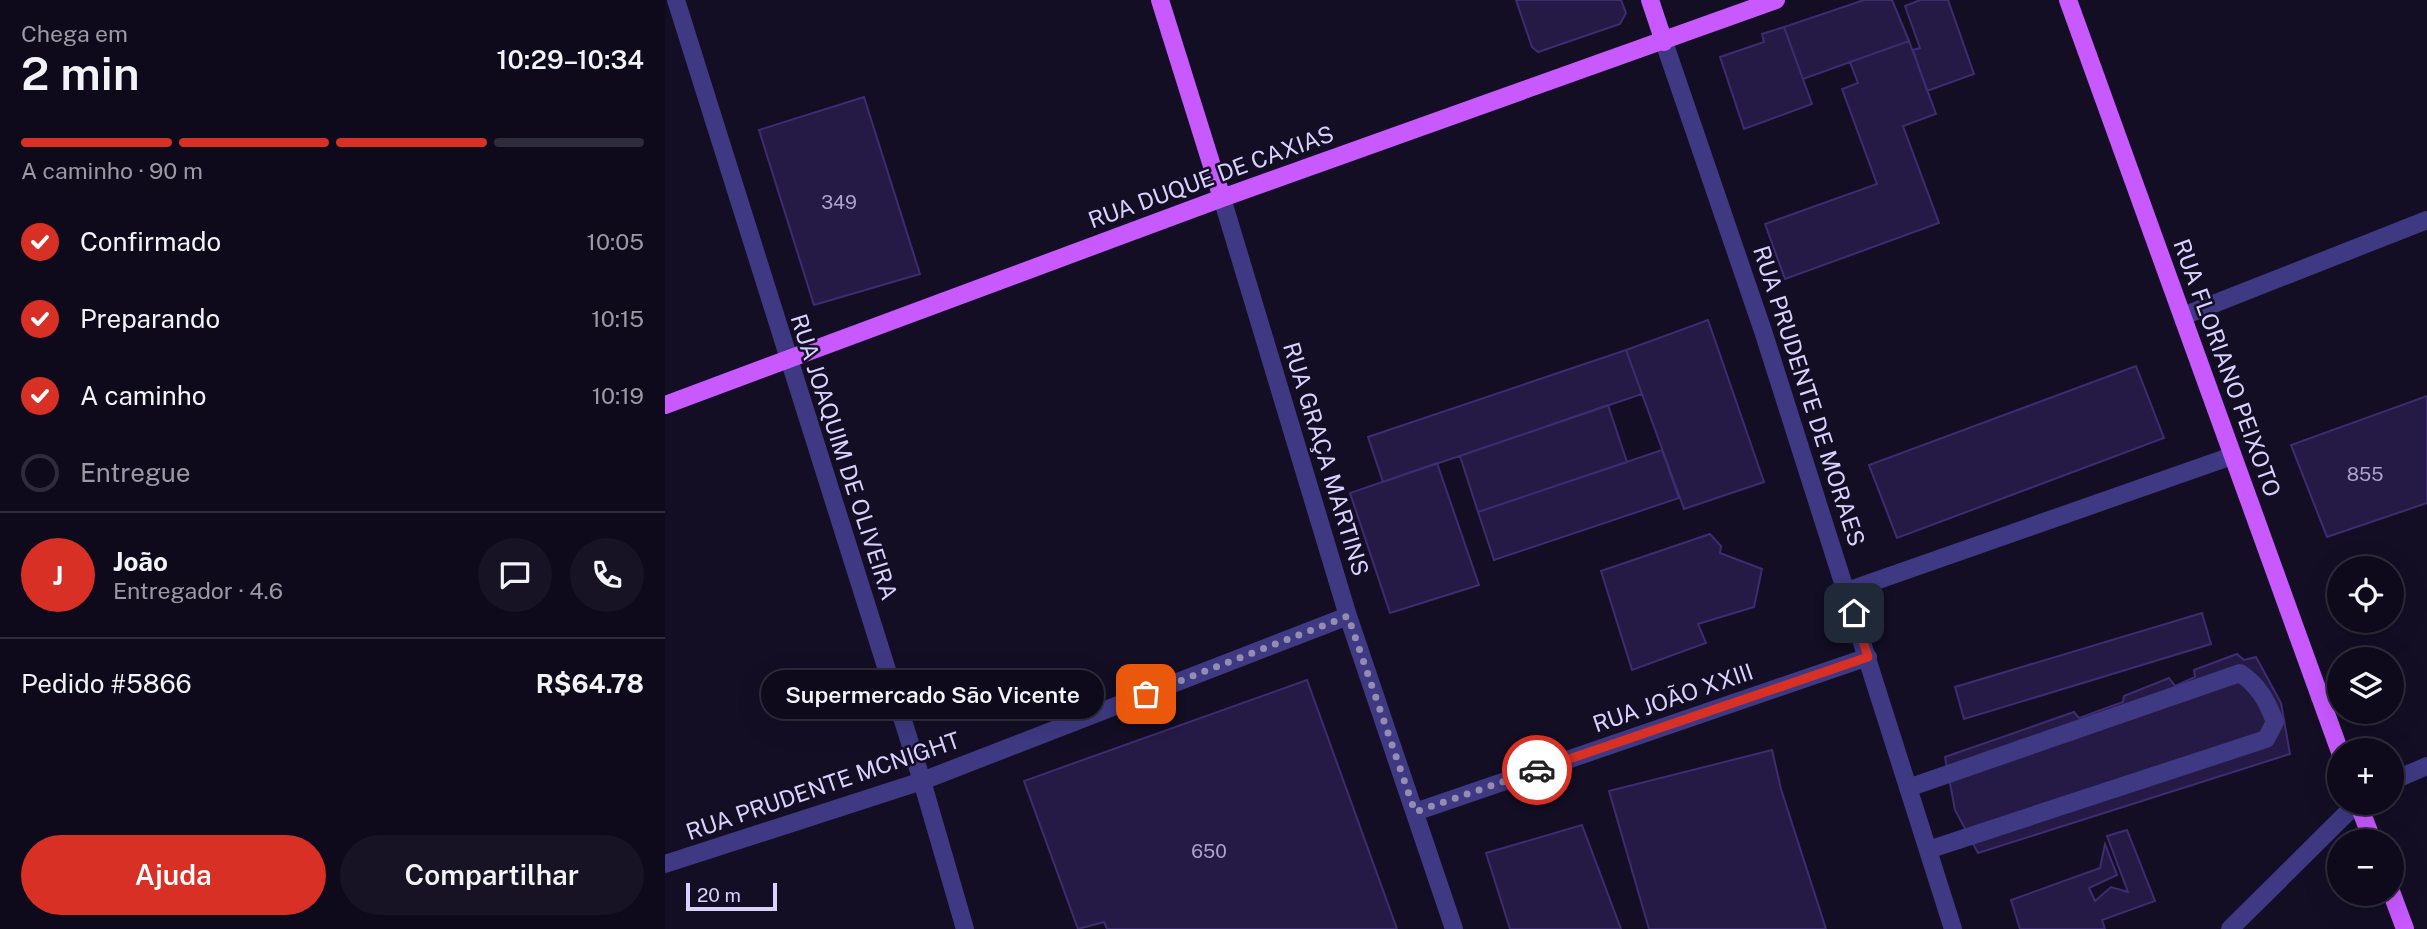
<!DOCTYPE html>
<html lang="pt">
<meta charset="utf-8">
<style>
:root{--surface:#0e0a1b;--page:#171324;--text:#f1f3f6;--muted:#9b9aa3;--line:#2e2b3a;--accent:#d93025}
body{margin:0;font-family:"Public Sans",sans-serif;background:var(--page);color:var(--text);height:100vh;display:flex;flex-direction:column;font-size:26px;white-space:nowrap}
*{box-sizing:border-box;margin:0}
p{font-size:23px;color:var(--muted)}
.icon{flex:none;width:38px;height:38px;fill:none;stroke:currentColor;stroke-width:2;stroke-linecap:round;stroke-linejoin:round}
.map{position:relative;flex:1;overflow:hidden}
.side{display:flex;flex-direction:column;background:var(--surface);width:665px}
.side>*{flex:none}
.buttons{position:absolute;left:1662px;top:556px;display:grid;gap:14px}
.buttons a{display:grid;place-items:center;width:77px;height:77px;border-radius:50%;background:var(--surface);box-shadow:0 7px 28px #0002,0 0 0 2px var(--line);font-size:35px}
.scale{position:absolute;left:21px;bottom:18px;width:91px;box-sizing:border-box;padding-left:7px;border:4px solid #d9d2ff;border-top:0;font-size:19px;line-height:24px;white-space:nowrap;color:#d9d2ff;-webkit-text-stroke:5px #130e24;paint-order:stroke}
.pin{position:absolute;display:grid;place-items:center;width:60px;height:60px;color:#fff;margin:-30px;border-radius:14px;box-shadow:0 4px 10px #0006}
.courier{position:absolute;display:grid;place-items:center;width:70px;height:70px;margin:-35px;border:5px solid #d93025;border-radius:50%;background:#fff;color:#222;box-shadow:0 2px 9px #0007}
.bubble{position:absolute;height:49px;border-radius:24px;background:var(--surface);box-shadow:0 7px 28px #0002,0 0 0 2px var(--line);font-size:23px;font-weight:600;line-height:49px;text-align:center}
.overview em{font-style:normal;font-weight:600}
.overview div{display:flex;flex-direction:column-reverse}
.overview{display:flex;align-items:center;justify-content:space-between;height:119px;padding:0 21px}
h1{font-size:46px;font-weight:600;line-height:52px}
.bar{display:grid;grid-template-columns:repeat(4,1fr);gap:10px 7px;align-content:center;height:84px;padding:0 21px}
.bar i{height:9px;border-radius:5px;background:var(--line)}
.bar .selected{background:var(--accent)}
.bar p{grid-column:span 4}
.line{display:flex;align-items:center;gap:18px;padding:0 21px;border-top:2px solid var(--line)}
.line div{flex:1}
.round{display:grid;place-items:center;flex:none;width:74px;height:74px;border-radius:37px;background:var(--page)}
ol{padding:0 21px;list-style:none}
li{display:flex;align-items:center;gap:21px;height:77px}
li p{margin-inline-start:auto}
li .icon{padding:7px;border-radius:50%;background:var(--accent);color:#fff;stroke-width:4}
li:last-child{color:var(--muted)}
li i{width:38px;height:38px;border:4px solid var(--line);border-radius:50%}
.cta{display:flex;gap:14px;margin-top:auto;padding:14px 21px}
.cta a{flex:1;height:80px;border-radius:42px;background:var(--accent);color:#fff;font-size:28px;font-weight:600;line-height:80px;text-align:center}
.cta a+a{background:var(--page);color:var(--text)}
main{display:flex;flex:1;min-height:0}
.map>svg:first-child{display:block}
.building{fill:#251a45;stroke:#3d2c71;stroke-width:2}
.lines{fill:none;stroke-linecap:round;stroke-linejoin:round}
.minor{stroke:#3f3983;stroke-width:18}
.major{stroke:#c759ff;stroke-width:18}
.done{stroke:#948db2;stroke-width:7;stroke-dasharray:0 12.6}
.route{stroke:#d93025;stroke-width:9}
.labels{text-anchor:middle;stroke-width:5;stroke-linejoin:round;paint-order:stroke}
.number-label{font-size:19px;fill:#aca4d0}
.street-label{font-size:23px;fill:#d9d2ff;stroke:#130e24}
</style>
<main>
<section class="side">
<div class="overview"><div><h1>2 min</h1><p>Chega em</p></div><em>10:29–10:34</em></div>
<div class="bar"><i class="selected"></i><i class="selected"></i><i class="selected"></i><i></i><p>A caminho · 90 m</p></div>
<ol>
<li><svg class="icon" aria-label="check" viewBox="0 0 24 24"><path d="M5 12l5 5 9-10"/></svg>Confirmado<p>10:05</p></li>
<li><svg class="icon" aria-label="check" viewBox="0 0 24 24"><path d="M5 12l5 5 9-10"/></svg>Preparando<p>10:15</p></li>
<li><svg class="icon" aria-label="check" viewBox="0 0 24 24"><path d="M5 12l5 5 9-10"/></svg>A caminho<p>10:19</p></li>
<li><i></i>Entregue</li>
</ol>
<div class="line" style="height:126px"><b class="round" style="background:var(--accent);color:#fff">J</b><div><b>João</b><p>Entregador · 4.6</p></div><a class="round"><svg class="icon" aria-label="chat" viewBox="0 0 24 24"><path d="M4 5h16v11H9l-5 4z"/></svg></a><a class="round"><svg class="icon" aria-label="phone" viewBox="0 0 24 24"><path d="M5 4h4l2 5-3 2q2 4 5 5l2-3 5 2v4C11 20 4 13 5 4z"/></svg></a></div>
<div class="line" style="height:91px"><div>Pedido #5866</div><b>R$64.78</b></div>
<div class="cta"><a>Ajuda</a><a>Compartilhar</a></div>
</section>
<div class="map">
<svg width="1762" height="929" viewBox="0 0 1762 929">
<rect width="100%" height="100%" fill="#130e24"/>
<path class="building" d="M 851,0 L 956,0 L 961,13 L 955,24 L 873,52 L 867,47 Z
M 1199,0 L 1227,0 L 1244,41 L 1138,79 L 1119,27 Z
M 1255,0 L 1283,0 L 1309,74 L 1262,91 L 1248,50 L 1255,48 L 1240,6 Z
M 1119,27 L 1147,104 L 1079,129 L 1055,57 L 1099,42 L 1097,34 Z
M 1244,41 L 1271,114 L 1238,126 L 1274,223 L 1120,279 L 1100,224 L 1212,184 L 1177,89 L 1193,83 L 1185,62 Z
M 199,97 L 255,274 L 149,305 L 94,130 Z
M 1043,320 L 1099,482 L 1019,509 L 961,350 Z
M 961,350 L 977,394 L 718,482 L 703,437 Z
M 1471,366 L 1499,438 L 1232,538 L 1204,465 Z
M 1762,396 L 1762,503 L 1662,537 L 1626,445 Z
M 943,405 L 962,462 L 813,512 L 795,456 Z
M 997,450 L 1014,498 L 829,560 L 813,512 Z
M 772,463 L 814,585 L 725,613 L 685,493 Z
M 1045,534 L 1056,546 L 1055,553 L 1097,569 L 1089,607 L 1033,624 L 1041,643 L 967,670 L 936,571 Z
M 1537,613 L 1546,644 L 1299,719 L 1290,687 Z
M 1572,654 L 1579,660 L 1591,657 L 1616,703 L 1625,754 L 1313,853 L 1290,810 L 1280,757 L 1409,712 L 1414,718 L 1458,702 L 1459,696 L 1504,678 L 1510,686 L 1530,677 L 1529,670 Z
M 642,680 L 732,929 L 442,929 L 439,922 L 413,929 L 359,781 Z
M 1107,750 L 1116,789 L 1161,929 L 984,929 L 944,791 Z
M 917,825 L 956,929 L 845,929 L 821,853 Z
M 1462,830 L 1490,901 L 1437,920 L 1440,929 L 1355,929 L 1346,900 L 1435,868 L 1440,844 L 1452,875 L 1424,888 L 1430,901 L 1446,887 L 1463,892 L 1442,836 Z"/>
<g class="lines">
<path class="minor" d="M 11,0 L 257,781 L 300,929
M 999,42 L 1098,331 L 1288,929
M 557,198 L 683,616 L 789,929
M 1518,316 L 1762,220
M 1182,591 L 1567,456
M 1727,781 L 1762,766
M 1243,788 L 1575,673 C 1594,686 1602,701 1610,722 L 1601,739 L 1263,850
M 750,812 L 1203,657
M 0,864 L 257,781 L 683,616
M 1565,929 L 1692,803"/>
<path class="major" d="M 495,0 L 557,198
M 985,0 L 999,42
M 1403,0 L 1675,752
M 0,405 L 557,198 L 1111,0
M 1693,803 L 1708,842
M 1727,894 L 1740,929"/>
</g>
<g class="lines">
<path class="done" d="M 481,694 L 683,616 L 750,812 L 872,770"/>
<path class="route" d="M 872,770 L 1203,657 L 1189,613"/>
</g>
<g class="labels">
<g class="number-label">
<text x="174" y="209">349</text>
<text x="1700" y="481">855</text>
<text x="544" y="858">650</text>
</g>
<g class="street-label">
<text transform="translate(546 177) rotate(-20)" y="8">RUA DUQUE DE CAXIAS</text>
<text transform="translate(1562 368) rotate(70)" y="8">RUA FLORIANO PEIXOTO</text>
<text transform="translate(1144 396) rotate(72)" y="8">RUA PRUDENTE DE MORAES</text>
<text transform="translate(179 457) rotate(72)" y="8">RUA JOAQUIM DE OLIVEIRA</text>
<text transform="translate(661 459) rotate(73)" y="8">RUA GRAÇA MARTINS</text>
<text transform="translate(1008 698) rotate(-19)" y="8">RUA JOÃO XXIII</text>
<text transform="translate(158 786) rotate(-19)" y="8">RUA PRUDENTE MCNIGHT</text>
</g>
</g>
</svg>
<div class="buttons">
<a><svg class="icon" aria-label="locate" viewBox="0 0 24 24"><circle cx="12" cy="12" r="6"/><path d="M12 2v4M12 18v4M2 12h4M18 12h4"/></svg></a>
<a><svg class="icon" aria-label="layers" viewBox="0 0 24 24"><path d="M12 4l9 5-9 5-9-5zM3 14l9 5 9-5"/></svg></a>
<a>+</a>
<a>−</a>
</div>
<div class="scale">20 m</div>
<div class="pin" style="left:481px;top:694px;background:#ea580c"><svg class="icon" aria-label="bag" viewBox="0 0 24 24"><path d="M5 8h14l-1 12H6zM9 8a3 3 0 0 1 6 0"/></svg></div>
<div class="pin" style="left:1189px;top:613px;background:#1f2937"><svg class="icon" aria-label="home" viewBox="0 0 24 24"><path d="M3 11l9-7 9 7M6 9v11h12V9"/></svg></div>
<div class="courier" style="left:872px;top:770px"><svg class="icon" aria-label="car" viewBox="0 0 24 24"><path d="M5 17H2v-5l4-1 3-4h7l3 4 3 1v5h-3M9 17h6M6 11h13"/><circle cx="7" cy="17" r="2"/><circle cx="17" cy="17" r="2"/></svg></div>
<div class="bubble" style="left:96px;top:670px;width:343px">Supermercado São Vicente</div>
</div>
</main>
